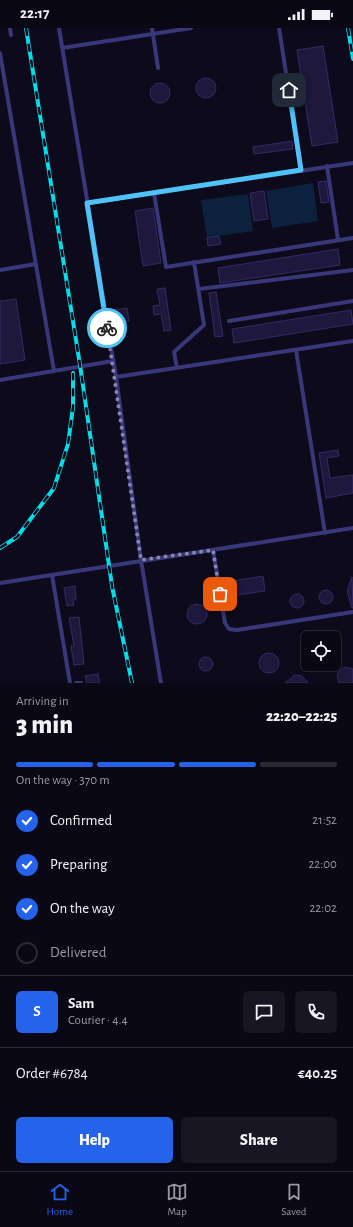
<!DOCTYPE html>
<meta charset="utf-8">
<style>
:root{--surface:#0a0814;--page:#181622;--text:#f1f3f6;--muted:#999aa0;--line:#2a2934;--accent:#2563eb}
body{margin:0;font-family:"Alegreya Sans",sans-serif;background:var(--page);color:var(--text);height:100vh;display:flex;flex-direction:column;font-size:15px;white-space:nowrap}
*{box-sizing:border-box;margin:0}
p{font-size:13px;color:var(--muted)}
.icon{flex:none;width:22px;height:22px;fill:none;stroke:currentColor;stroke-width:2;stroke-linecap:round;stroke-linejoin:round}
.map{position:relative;height:655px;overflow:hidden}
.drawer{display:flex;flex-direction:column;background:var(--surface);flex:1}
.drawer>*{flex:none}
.tools{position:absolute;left:301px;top:603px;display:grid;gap:8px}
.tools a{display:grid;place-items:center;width:40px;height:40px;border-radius:6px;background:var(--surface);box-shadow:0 2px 6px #0003,0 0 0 1px var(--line);font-size:20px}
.pin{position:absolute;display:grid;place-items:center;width:34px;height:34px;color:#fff;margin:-17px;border-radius:8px;box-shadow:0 2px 6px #0006}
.courier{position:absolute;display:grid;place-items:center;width:40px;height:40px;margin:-20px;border:3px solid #4fc3f7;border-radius:50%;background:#fff;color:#222;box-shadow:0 1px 5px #0007}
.head em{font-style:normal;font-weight:800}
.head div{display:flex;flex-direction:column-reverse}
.head{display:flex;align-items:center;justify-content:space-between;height:68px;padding:0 16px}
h1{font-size:26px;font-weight:800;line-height:30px}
.bar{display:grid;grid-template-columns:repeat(4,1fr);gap:6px 4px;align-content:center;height:48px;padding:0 16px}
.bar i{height:5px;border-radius:3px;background:var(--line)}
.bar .current{background:var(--accent)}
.bar p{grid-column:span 4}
.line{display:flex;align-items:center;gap:10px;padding:0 16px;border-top:1px solid var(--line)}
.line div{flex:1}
.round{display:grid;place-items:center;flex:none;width:42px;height:42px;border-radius:6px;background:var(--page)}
ol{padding:0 16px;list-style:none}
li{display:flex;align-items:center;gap:12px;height:44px}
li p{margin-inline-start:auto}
li .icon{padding:4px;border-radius:50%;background:var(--accent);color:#fff;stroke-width:4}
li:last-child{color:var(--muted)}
li i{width:22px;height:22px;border:2px solid var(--line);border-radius:50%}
.cta{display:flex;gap:8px;margin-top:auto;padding:8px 16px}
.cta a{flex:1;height:46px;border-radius:6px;background:var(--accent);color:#fff;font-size:16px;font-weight:800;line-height:46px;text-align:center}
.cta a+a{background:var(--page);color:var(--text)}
.status{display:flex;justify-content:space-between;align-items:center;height:28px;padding:0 20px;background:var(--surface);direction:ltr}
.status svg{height:11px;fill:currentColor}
.tabs{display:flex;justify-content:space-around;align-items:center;height:56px;border-top:1px solid var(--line);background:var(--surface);font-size:11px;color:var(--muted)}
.tabs a{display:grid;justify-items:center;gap:2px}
.tabs .current{color:var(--accent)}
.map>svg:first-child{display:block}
.water{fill:#0c213e}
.building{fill:#1e183c;stroke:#342a67}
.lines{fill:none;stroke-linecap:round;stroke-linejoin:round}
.lane{stroke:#373779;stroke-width:4}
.rail-casing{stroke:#05ddeb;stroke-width:4}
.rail{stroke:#0d0b1b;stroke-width:2.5;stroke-dasharray:8;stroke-linecap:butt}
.done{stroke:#8885af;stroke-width:4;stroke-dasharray:0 7.2}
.route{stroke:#4fc3f7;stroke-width:5}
</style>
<div class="status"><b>22:17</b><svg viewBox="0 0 49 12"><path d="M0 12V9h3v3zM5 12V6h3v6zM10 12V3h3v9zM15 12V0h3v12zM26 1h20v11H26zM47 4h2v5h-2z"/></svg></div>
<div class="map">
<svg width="353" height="655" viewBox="0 0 353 655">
<rect width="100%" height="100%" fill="#0d0b1b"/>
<path class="water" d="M 313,155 L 318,193 L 272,200 L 266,163 Z
M 248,166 L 253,203 L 207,210 L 201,172 Z"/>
<path class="building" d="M 323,18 L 338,114 L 312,118 L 297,22 Z
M196 60a10 10 0 1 1 20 0a10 10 0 1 1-20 0Z
M150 65a10 10 0 1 1 20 0a10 10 0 1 1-20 0Z
M 292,113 L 293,121 L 254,126 L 253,119 Z
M 326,153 L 329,174 L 321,175 L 318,154 Z
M 264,163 L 268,191 L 254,193 L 250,165 Z
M 153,180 L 161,235 L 143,238 L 135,183 Z
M 219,208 L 221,216 L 208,218 L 207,210 Z
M 338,221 L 340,237 L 220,255 L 218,240 Z
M 165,260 L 171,302 L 164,303 L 161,286 L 154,287 L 153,278 L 160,277 L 157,261 Z
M 216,264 L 223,308 L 215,309 L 209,265 Z
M 16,271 L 25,332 L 0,336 L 0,273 Z
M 127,280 L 129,293 L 116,295 L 114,282 Z
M 351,282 L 353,296 L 234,315 L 232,301 Z
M 338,422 L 339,428 L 327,430 L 330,450 L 353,447 L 353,465 L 326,470 L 319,425 Z
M 263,548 L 265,563 L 224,569 L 222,555 Z
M 352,549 L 353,580 L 352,580 L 347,563 Z
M 75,558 L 76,571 L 73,572 L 74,577 L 67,578 L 64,560 Z
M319 569a7 7 0 1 1 14 0a7 7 0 1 1-14 0Z
M290 573a7 7 0 1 1 14 0a7 7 0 1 1-14 0Z
M187 586a10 10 0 1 1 20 0a10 10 0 1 1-20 0Z
M 79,589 L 84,636 L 74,637 L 71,618 L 74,618 L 69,590 Z
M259 635a10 10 0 1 1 20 0a10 10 0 1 1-20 0Z
M199 636a7 7 0 1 1 14 0a7 7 0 1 1-14 0Z
M 345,639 L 353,641 L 353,655 L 339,655 L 337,647 L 339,643 Z
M 98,646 L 100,655 L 87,655 L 85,648 Z
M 295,647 L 302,648 L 308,655 L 285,655 Z"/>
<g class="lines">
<path class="lane" d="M 10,0 L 11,7
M 59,0 L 116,349 L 141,532 L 161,655
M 152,0 L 158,40
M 279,0 L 301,142
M 62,20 L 191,0
M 0,25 L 54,343
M 327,138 L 338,212
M 154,165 L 166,239 L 353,210
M 87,175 L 353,135
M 0,242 L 36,236
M 199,261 L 353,242
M 229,293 L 353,273
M 296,322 L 325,505
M 177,340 L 174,324 L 204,297 L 194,234
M 116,349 L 353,313
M 0,352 L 113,333
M 213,522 L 225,595 L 229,601 L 237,602 L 353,584
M 52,547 L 70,655
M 0,555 L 353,500
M 76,655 L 81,655"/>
<g class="rail-casing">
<path id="rail" d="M 26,0 L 80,337 L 112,558 L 132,655
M 348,0 L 353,31
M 0,520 L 17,509 L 54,460 L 68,416 L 73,379 L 73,345"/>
</g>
<use href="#rail" class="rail"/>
</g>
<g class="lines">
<path class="done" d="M 107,300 L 141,532 L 213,522 L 220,566"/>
<path class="route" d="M 107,300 L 87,175 L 301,142 L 289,62"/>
</g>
</svg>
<div class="tools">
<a><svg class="icon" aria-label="locate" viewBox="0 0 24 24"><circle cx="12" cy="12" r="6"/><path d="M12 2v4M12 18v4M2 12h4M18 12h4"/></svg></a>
</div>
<div class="pin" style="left:220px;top:566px;background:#ea580c"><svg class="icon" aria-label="bag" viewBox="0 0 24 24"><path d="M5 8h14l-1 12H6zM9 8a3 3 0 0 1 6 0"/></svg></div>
<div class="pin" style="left:289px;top:62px;background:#1f2937"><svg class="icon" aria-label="home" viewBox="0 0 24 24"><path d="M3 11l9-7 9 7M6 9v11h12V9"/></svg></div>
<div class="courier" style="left:107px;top:300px"><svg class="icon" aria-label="bike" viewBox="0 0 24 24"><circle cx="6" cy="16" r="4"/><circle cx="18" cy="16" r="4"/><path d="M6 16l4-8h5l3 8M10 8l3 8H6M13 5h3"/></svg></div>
</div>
<section class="drawer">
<div class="head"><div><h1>3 min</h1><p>Arriving in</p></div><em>22:20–22:25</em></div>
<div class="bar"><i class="current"></i><i class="current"></i><i class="current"></i><i></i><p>On the way · 370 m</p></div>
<ol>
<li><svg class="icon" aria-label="check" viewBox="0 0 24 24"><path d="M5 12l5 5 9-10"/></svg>Confirmed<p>21:52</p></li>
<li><svg class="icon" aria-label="check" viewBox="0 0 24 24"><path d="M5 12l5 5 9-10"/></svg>Preparing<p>22:00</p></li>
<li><svg class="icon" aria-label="check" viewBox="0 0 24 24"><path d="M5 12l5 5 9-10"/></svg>On the way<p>22:02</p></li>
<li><i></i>Delivered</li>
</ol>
<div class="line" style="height:72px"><b class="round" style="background:var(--accent);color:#fff">S</b><div><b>Sam</b><p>Courier · 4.4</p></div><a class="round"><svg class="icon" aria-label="chat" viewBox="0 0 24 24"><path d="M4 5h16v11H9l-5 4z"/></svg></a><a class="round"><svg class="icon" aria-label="phone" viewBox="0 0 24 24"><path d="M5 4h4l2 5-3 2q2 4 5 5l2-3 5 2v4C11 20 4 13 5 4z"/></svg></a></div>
<div class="line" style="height:52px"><div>Order #6784</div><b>€40.25</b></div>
<div class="cta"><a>Help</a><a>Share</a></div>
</section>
<nav class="tabs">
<a class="current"><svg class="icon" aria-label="home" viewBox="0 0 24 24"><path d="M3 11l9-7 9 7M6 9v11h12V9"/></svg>Home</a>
<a><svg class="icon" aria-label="map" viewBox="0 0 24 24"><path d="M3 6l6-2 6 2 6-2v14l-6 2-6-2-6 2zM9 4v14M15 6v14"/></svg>Map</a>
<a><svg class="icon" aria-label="saved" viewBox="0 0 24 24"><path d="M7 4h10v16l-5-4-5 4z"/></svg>Saved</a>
</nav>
